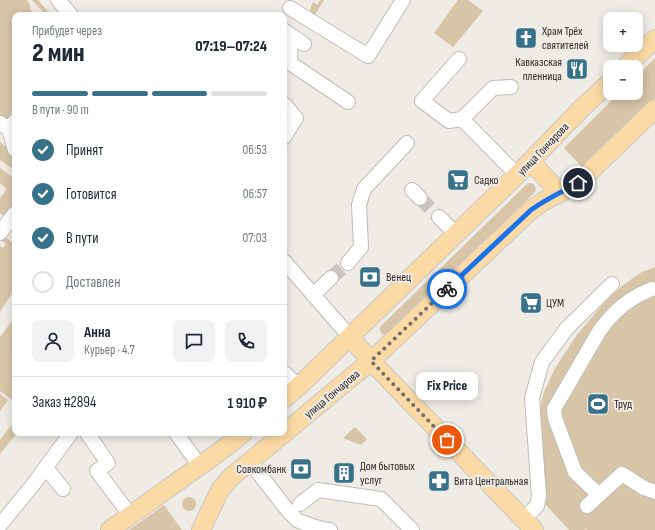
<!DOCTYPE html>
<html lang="ru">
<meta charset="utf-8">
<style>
:root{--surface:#fff;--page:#f2f2f3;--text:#1f2937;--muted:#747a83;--line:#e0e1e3;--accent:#37728a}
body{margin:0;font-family:"Sofia Sans Condensed",sans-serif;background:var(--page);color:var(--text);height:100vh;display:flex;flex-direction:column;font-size:15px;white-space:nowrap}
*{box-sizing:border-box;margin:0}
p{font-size:13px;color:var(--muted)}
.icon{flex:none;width:22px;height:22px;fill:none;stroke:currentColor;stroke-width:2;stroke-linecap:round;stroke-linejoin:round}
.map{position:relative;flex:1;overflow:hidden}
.side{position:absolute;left:12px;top:12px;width:275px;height:424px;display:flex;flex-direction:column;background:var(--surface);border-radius:8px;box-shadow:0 2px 10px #0003}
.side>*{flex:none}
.controls{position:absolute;left:603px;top:12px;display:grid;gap:8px}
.controls a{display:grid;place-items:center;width:40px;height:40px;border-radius:8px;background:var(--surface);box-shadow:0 2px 10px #0003;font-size:20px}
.pin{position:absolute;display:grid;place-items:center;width:34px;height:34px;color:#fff;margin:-17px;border:2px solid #fff;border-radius:50%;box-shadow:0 1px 4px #0007}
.courier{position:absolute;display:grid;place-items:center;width:40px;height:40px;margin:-20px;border:3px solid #1a73e8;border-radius:50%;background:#fff;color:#222;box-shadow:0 1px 5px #0007}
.bubble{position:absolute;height:28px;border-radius:8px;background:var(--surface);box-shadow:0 2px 10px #0003;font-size:13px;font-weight:800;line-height:28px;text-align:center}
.head em{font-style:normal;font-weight:800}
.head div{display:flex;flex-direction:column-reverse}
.head{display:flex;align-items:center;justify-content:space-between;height:68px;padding:0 20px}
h1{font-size:26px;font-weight:800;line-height:30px}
.bar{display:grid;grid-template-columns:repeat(4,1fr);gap:6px 4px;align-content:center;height:48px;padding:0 20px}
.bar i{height:5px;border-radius:3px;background:var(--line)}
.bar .on{background:var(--accent)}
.bar p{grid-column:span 4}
.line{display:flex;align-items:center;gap:10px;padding:0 20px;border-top:1px solid var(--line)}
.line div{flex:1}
.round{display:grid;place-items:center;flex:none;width:42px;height:42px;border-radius:8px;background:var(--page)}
ol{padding:0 20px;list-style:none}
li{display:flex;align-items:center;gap:12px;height:44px}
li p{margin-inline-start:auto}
li .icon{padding:4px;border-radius:50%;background:var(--accent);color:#fff;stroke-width:4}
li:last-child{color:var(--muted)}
li i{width:22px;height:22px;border:2px solid var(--line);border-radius:50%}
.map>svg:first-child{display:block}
.green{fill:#d8c4a7}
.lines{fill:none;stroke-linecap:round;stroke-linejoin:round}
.minor-tunnel{stroke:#c8c5c0;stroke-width:14;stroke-dasharray:14 7;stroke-linecap:butt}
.minor-casing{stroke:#c0bcb6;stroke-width:16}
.major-casing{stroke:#c9c8c8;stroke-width:20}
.minor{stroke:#fff;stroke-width:14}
.major{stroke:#fbdaa5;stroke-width:18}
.done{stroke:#726f6b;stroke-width:4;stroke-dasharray:0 7.2}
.route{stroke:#1a73e8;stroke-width:5}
.labels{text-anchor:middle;stroke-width:4;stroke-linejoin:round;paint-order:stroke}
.poi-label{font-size:12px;fill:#2e2c2a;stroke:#efebe5;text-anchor:start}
.street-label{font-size:12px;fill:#2e2c2a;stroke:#efebe5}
</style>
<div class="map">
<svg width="655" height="530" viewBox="0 0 655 530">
<rect width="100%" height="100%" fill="#efebe5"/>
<path class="green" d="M 0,0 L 27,0 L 30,5 L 30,9 L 36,15 L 15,15 L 15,109 L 14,109 L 9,116 L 11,118 L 9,121 L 0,119 Z
M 32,0 L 38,0 L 51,15 L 46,15 Z
M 320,0 L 324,0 L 313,18 C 309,12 310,9 313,2 L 317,5 Z
M 458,0 L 468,0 L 483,11 L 453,47 L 434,33 Z
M 655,58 L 655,98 L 583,168 L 564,148 L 619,93 L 636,93 L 636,77 Z
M 0,142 C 14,153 15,153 15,171 L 0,160 Z
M 0,168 L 15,179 L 15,209 L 8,220 L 0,213 L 0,198 L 7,189 L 0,183 Z
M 528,183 C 534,183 537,186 535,192 L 389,334 L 385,335 L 382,334 L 380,330 L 381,326 Z
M 4,236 L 15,245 L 15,288 L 0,312 L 0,246 L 3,248 L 6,244 L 1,240 Z
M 655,267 L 655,530 L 587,530 L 586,529 L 584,530 L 569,530 L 544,503 L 538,417 L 544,392 L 554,370 L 576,336 L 604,303 L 622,286 L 640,273 Z
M 15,317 L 15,402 L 0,391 L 0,337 Z
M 0,394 L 8,400 L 0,411 Z
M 15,421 L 15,433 L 17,433 L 0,454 L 0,440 Z
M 355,427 L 367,439 L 361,445 L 343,438 Z
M182 504a7 7 0 1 1 14 0a7 7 0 1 1-14 0Z
M 164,505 L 182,530 L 129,530 Z"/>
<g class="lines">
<path class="minor-tunnel" d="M 420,198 L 439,217
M 331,278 L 348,263"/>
<g class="minor-casing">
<path id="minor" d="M 58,0 L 71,15
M 290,8 L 368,56 L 403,0
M 285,31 L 304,44
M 291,36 L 290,63 L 348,102
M 459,59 L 422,101 L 449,121 L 462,119
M 511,87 L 493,88 L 462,119 L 517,175
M 284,104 L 296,118 L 284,137
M 0,123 L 9,129 L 15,121
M 9,129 L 15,150
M 412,190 L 420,198
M 439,217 L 456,234
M 0,233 L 15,213
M 284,261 L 350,337
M 348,263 L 361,247 L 359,205 L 364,189 L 407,143
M 313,295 L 331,278
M 286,374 L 298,387
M 87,433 L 108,463 L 97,471 L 131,516
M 176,433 L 200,466
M 250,462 L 285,507 L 297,520 L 309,525 L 322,529 L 330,530
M 46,468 L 63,489
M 599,495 L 575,472 L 555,418 L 554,409 L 600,330 C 615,310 629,298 652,289
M 300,504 L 318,490 L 381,499 L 412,530
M 587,506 L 622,474 L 644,488 L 655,492
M 523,519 L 537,506 L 539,496 L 532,398 L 542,362 L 567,328 L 612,284
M 0,525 L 32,486 L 71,433"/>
</g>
<g class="major-casing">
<path id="major" d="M 625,67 L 655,39
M 531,162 L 560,193
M 350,337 L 371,361 L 534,530
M 284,399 L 298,387 L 363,324 L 523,169 L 583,107 L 610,82
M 110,530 L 226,447 L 243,433
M 201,530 L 220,490 L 230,478 L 371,361 L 531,210 L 544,201 L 560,193 L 578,183 L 655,109"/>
</g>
<use href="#minor" class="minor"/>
<use href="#major" class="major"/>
</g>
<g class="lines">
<path class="done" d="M 447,289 L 371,361 L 447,440"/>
<path class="route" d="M 447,289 L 531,210 C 546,199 562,192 578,183"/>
</g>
<defs>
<g id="church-square" transform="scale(1.15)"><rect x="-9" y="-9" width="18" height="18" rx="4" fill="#37728a" stroke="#efebe5"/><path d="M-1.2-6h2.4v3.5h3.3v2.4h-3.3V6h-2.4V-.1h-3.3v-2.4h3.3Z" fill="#fff"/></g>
<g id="restaurant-square" transform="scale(1.15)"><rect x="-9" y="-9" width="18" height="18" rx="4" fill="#37728a" stroke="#efebe5"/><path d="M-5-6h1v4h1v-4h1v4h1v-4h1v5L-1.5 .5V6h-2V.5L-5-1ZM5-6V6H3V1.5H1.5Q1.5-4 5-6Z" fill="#fff"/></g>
<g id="supermarket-square" transform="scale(1.15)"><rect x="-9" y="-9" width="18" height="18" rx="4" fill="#37728a" stroke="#efebe5"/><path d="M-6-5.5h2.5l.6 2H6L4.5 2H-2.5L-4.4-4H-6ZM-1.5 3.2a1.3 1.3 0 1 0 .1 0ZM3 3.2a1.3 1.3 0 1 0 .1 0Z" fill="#fff"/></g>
<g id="bank-square" transform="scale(1.15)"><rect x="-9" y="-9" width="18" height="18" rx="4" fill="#37728a" stroke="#efebe5"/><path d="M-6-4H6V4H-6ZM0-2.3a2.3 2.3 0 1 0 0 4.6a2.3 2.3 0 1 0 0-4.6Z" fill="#fff"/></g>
<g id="stadium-square" transform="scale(1.15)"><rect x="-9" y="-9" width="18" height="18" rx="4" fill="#37728a" stroke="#efebe5"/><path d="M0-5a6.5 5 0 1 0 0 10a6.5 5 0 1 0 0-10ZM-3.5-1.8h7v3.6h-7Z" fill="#fff"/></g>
<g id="building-square" transform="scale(1.15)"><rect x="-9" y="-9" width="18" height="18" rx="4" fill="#37728a" stroke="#efebe5"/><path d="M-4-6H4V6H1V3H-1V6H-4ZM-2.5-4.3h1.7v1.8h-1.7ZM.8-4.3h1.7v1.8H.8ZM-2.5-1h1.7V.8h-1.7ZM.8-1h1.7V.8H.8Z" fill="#fff"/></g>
<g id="pharmacy-square" transform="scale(1.15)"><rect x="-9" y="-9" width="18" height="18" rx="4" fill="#37728a" stroke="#efebe5"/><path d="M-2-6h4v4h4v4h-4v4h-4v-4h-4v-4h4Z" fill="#fff"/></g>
</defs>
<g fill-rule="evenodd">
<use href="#church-square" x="526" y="38"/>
<use href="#restaurant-square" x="577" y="69"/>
<use href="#supermarket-square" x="458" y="180"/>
<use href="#bank-square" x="370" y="277"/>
<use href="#supermarket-square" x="531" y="303"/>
<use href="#stadium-square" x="598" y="404"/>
<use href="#bank-square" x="301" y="469"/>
<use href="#building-square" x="344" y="473"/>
<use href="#pharmacy-square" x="439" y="481"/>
</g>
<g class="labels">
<g class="poi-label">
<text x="542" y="35">Храм Трёх<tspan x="542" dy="14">святителей</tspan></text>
<text x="562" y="66" text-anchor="end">Кавказская<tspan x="562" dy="14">пленница</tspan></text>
<text x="474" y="184">Садко</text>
<text x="386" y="281">Венец</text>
<text x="546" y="307">ЦУМ</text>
<text x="614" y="408">Труд</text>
<text x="360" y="470">Дом бытовых<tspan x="360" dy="14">услуг</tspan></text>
<text x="286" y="473" text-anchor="end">Совкомбанк</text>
<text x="454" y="485">Вита Центральная</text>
</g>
<g class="street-label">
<text transform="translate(543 149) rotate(-46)" y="4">улица Гончарова</text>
<text transform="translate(332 394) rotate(-40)" y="4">улица Гончарова</text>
</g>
</g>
</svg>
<div class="controls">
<a>+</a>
<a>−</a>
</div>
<div class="pin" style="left:447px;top:440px;background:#ea580c"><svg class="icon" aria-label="bag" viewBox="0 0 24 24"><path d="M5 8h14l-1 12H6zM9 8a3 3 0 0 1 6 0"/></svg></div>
<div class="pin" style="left:578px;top:183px;background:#1f2937"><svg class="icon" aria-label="home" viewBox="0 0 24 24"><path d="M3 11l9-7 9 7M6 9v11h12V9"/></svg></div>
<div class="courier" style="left:447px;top:289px"><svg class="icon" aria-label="bike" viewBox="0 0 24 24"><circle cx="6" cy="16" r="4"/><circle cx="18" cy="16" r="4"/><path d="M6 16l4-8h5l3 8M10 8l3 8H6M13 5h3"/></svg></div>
<div class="bubble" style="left:416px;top:372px;width:62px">Fix Price</div>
<section class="side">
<div class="head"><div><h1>2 мин</h1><p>Прибудет через</p></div><em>07:19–07:24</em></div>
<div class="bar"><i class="on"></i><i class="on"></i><i class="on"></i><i></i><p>В пути · 90 m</p></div>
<ol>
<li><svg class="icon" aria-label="check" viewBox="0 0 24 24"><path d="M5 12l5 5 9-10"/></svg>Принят<p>06:53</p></li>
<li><svg class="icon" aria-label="check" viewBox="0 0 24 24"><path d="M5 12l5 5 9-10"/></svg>Готовится<p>06:57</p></li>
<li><svg class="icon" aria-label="check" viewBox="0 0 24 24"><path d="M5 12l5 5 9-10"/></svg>В пути<p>07:03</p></li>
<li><i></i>Доставлен</li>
</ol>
<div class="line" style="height:72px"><a class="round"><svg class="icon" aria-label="person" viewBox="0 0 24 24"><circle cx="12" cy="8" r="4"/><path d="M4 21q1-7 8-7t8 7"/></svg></a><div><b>Анна</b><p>Курьер · 4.7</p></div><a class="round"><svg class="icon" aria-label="chat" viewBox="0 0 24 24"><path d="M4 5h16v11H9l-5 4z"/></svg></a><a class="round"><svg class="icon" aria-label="phone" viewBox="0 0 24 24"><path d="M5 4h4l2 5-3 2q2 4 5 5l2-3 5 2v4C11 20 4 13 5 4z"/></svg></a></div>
<div class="line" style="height:52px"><div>Заказ #2894</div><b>1 910 ₽</b></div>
</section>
</div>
